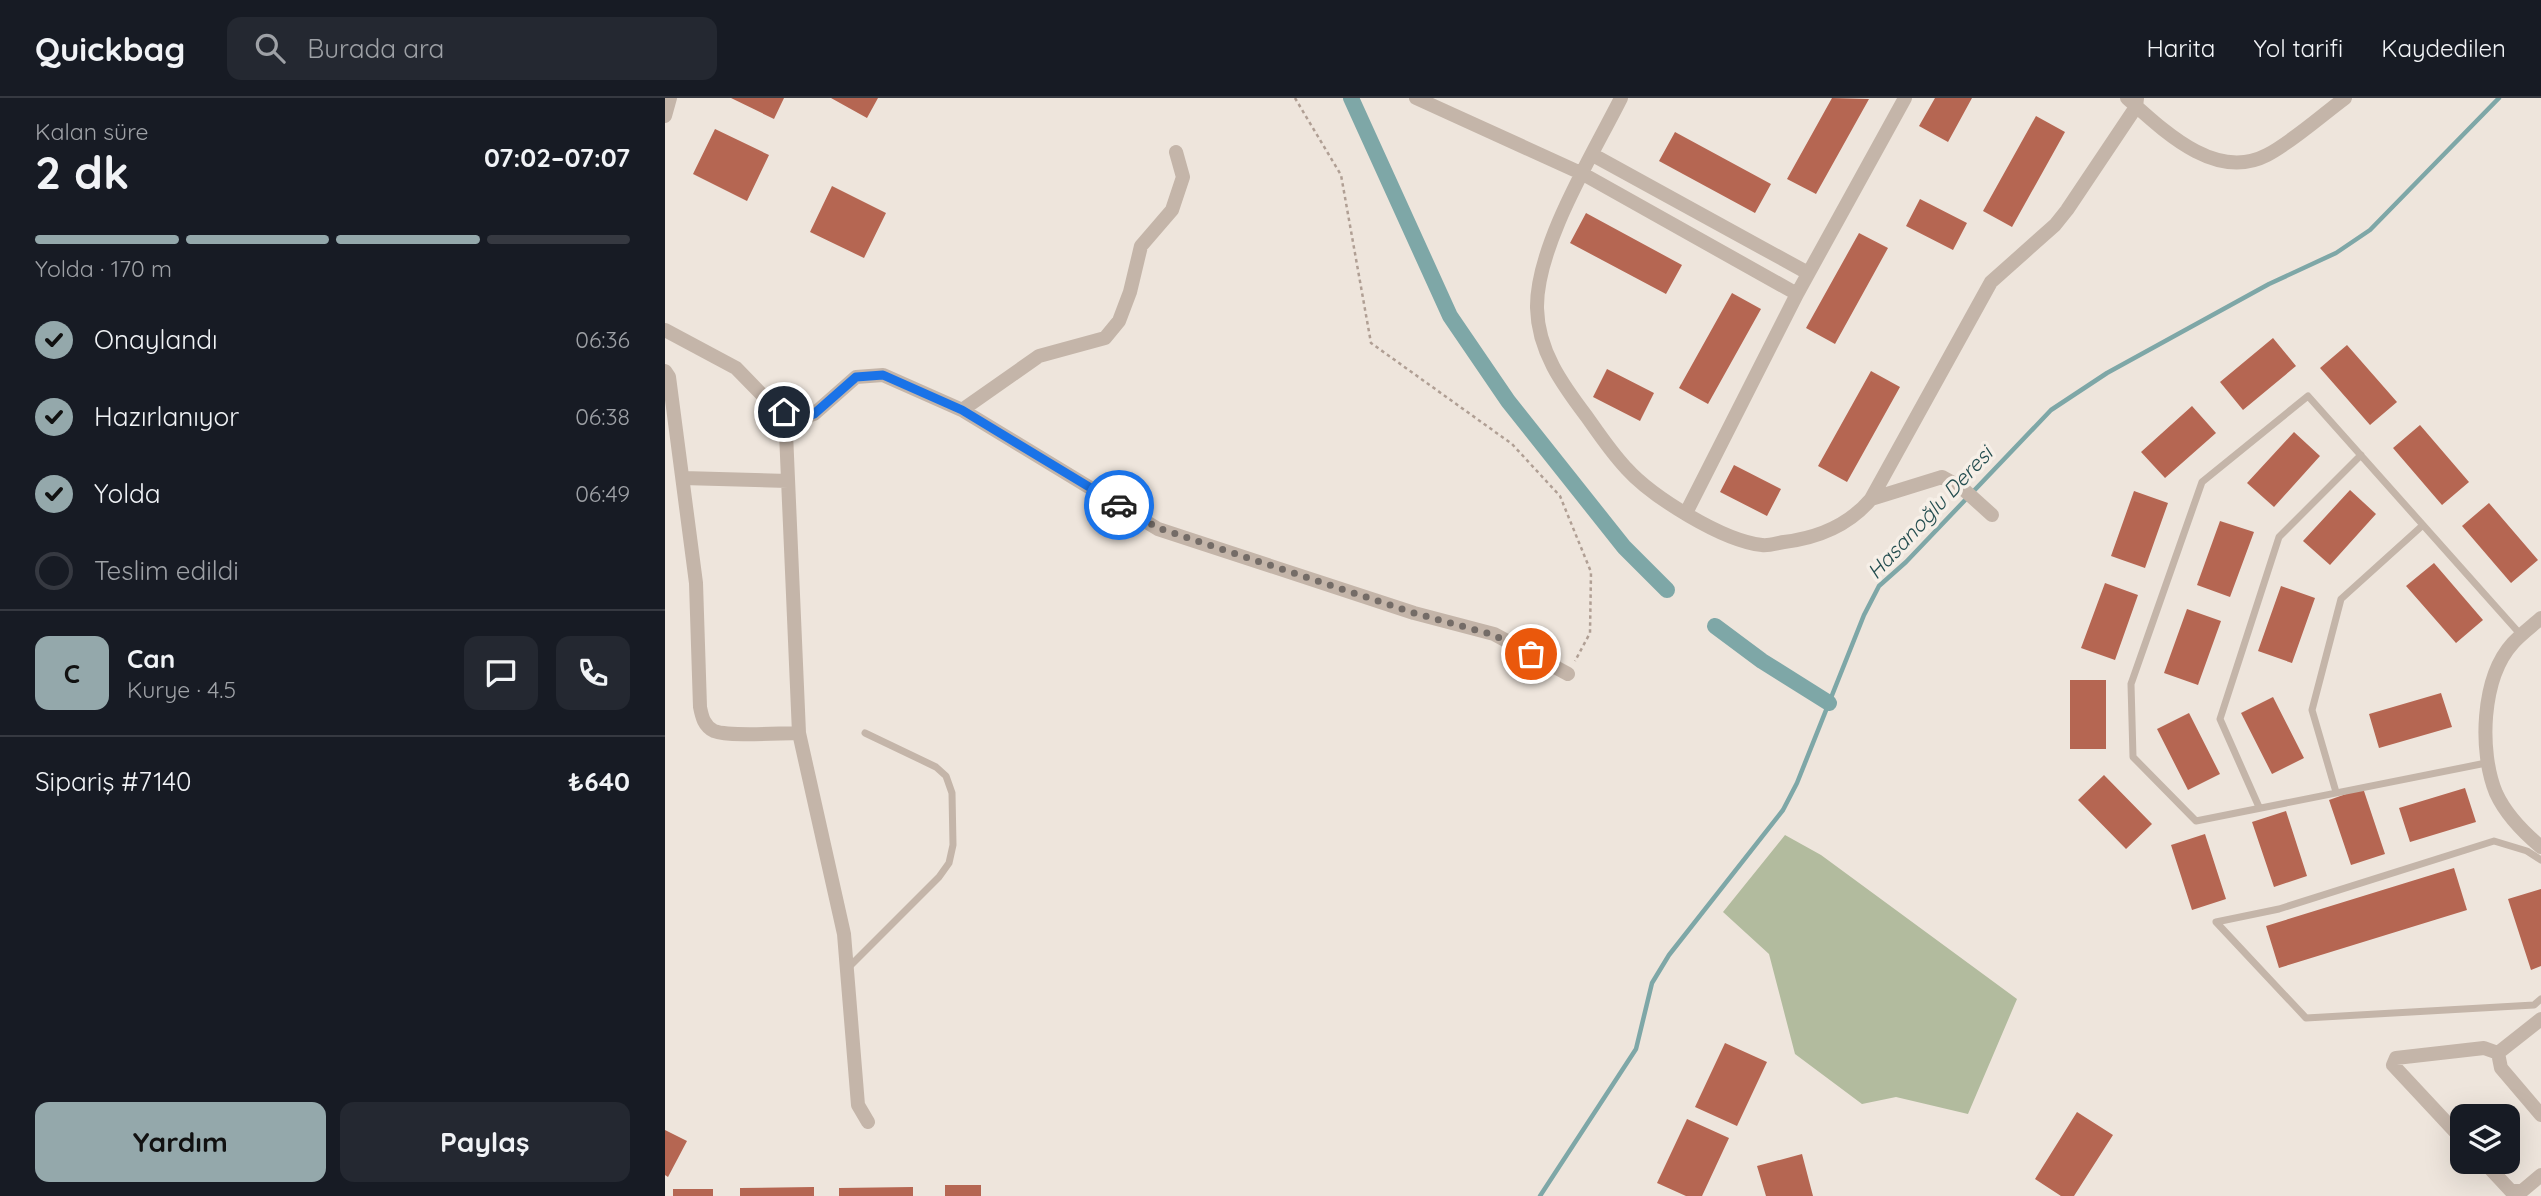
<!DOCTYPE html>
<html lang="tr">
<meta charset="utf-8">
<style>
:root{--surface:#171b24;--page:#242831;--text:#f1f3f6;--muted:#9ea1a6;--line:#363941;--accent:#94a8ab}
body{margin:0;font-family:Quicksand,sans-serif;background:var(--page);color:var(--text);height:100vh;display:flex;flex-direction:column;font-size:26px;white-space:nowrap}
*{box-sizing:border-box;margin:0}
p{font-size:23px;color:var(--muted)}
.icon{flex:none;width:38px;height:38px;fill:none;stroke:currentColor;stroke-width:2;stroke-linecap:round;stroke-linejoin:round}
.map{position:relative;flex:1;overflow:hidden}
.panel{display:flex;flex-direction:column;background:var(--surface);width:665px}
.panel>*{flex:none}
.buttons{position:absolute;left:1785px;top:1006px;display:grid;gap:14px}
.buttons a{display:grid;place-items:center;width:70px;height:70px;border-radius:14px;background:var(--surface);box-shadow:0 7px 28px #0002;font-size:35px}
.pin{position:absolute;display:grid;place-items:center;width:60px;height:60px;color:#fff;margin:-30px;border:4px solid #fff;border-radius:50%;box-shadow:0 2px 7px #0007}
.courier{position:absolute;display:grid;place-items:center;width:70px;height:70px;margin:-35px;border:5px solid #1a73e8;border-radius:50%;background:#fff;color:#222;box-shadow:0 2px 9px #0007}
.headline em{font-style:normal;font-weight:800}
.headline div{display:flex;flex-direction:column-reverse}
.headline{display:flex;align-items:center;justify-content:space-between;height:119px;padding:0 35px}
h1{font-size:46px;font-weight:800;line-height:52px}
.bar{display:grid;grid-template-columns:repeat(4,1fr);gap:10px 7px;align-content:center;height:84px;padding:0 35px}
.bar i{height:9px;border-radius:5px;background:var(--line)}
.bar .selected{background:var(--accent)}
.bar p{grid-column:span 4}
.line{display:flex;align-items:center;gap:18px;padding:0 35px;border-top:2px solid var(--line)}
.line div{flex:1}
.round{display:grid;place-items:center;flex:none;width:74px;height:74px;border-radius:14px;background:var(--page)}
ol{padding:0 35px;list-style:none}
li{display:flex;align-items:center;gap:21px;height:77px}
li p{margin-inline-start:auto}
li .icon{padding:7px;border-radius:50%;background:var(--accent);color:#111;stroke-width:4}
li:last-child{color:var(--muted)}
li i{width:38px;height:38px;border:4px solid var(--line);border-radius:50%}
.primary-button{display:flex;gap:14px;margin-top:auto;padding:14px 35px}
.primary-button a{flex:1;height:80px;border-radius:14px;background:var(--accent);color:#111;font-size:28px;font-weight:800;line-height:80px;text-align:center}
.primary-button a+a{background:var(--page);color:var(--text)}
header{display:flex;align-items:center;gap:42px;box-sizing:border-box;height:98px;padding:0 35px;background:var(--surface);border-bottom:2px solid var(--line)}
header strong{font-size:33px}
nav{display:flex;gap:38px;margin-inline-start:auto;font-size:24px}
.search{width:490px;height:63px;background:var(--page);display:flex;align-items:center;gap:18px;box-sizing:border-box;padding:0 24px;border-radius:14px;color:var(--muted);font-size:26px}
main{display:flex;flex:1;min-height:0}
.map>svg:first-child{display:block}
.green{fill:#b2bb9e}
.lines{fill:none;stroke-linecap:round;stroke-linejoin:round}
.stream{stroke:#7ea7a7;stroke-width:4.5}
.canal{stroke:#7ea7a7;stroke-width:16}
.building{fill:#b56652}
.path{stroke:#b09f94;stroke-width:2.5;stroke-dasharray:3.5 3.5;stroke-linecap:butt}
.lane{stroke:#c4b5a9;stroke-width:7}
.street{stroke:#c4b5a9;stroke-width:14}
.done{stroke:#746c67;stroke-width:7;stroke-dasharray:0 12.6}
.route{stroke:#1a73e8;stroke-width:9}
.labels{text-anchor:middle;stroke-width:7;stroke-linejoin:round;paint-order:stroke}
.water-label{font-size:21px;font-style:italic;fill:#234d4f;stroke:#f6efe7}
</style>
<header>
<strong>Quickbag</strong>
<div class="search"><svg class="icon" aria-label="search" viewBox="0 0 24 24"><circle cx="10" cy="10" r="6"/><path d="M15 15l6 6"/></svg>Burada ara</div>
<nav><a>Harita</a><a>Yol tarifi</a><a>Kaydedilen</a></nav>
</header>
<main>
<section class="panel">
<div class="headline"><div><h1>2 dk</h1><p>Kalan süre</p></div><em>07:02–07:07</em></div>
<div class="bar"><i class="selected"></i><i class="selected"></i><i class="selected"></i><i></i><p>Yolda · 170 m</p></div>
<ol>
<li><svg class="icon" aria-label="check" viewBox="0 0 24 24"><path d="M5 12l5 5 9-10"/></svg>Onaylandı<p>06:36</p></li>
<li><svg class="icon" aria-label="check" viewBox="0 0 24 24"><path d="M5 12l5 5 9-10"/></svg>Hazırlanıyor<p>06:38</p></li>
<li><svg class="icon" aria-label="check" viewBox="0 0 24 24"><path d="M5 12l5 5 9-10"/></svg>Yolda<p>06:49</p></li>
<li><i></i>Teslim edildi</li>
</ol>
<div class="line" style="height:126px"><b class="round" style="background:var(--accent);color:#111">C</b><div><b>Can</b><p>Kurye · 4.5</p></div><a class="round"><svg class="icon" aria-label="chat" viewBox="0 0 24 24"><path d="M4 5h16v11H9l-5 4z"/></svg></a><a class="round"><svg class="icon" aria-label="phone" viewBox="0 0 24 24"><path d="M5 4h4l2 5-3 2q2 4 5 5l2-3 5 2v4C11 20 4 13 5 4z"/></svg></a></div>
<div class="line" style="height:91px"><div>Sipariş #7140</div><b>₺640</b></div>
<div class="primary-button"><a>Yardım</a><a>Paylaş</a></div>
</section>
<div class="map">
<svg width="1876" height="1098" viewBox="0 0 1876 1098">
<rect width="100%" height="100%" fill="#eee5dc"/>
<path class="green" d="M 1120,737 L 1156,757 L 1352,901 L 1303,1016 L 1231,999 L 1197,1006 L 1130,956 L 1104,856 L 1058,814 Z"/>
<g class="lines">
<path class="stream" d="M 875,1098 L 971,951 L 987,885 L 1004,857 L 1118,712 L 1132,685 L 1199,517 L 1214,488 L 1241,464 L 1386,312 L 1442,275 L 1604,186 L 1671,155 L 1705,132 L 1834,0"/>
<path class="canal" d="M 686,0 L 785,218 L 843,303 L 959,449 L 1002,492
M 1050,528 L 1097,563 L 1164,605"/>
</g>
<path class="building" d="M 66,0 L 119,0 L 109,21 Z
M 166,0 L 213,0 L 202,20 Z
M 1167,0 L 1204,1 L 1151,96 L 1122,81 Z
M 1270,0 L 1307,0 L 1283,44 L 1254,28 Z
M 1371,18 L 1400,34 L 1347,129 L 1318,113 Z
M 50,31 L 104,57 L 82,103 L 28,76 Z
M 1010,34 L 1106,86 L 1090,115 L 994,63 Z
M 167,88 L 221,115 L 199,160 L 145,134 Z
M 1255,101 L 1302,125 L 1288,152 L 1241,128 Z
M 921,115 L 1017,167 L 1001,196 L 905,145 Z
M 1194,135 L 1223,150 L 1170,246 L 1141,230 Z
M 1067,195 L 1096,211 L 1043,306 L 1014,290 Z
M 1608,240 L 1631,268 L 1578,312 L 1555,284 Z
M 1682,247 L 1732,304 L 1705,327 L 1655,270 Z
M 942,271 L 989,295 L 975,323 L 928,299 Z
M 1206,273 L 1235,289 L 1182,384 L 1153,368 Z
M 1527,308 L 1551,335 L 1500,380 L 1476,354 Z
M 1755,327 L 1804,384 L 1777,407 L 1728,350 Z
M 1629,334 L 1655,358 L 1609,409 L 1582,385 Z
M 1069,367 L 1116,391 L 1102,418 L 1055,394 Z
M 1685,392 L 1711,416 L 1665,467 L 1638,443 Z
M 1469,393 L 1503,405 L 1480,470 L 1446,458 Z
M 1824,405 L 1873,462 L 1846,485 L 1797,428 Z
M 1555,423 L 1589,434 L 1565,499 L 1532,487 Z
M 1769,465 L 1818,522 L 1791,545 L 1741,488 Z
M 1440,485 L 1473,497 L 1450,562 L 1416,550 Z
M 1616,488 L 1650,500 L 1627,565 L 1593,553 Z
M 1522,511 L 1556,523 L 1533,587 L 1499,575 Z
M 1405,582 L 1441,582 L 1441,651 L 1405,651 Z
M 1776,595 L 1787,629 L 1714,650 L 1704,616 Z
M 1608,599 L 1639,660 L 1607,676 L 1576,615 Z
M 1524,615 L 1555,676 L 1523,692 L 1492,631 Z
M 1439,677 L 1487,726 L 1461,751 L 1413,702 Z
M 1698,690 L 1720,756 L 1686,767 L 1664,702 Z
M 1800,690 L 1811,724 L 1745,744 L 1734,710 Z
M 1621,713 L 1642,778 L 1609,789 L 1587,724 Z
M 1540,736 L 1561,801 L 1527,812 L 1506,747 Z
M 1789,770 L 1802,812 L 1614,870 L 1601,828 Z
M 1876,791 L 1876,868 L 1866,872 L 1843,801 Z
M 1060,945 L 1102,964 L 1072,1028 L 1030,1009 Z
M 1412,1014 L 1448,1037 L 1409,1098 L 1396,1098 L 1370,1081 Z
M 1022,1021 L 1064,1040 L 1037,1098 L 1021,1098 L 992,1085 Z
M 0,1032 L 22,1043 L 3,1079 L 0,1077 Z
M 1137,1056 L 1148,1098 L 1101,1098 L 1092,1068 Z
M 280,1087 L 316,1087 L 316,1098 L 280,1098 Z
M 149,1089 L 149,1098 L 75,1098 L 75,1090 Z
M 248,1089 L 248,1098 L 174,1098 L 174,1090 Z
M 8,1091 L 48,1091 L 48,1098 L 8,1098 Z"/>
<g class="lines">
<path class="path" d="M 630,0 L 676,77 L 706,245 L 847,346 L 895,398 L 926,474 L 925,535 L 910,563"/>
<path class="lane" d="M 1821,665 L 1531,723 L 1468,659 L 1466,586 L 1537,384 L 1643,298 L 1856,537
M 1671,694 L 1647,612 L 1676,501 L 1758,427
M 1594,709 L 1555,621 L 1614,439 L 1696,357
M 1876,762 L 1862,753 L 1829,743 L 1614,811 L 1551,824 L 1641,920 L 1869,907 L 1876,901
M 183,870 L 274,779 L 284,765 L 288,747 L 287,695 L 281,678 L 271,669 L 200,635"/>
<path class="street" d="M 751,0 L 918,76 L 1132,196
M 956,0 C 928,56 871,148 872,210 C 873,253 897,286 922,319 C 934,336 946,354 961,370 C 987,399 1058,443 1097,447 C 1104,448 1112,445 1119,444 C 1152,440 1184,427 1206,401 L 1326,184 L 1390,127 L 1402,112 L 1471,9 L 1472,0
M 1462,0 C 1498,32 1550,84 1602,57 C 1627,44 1657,17 1680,0
M 0,18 L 5,0
M 928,57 L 1143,175
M 0,232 L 71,270 L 107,307 L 121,335 L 134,635 L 179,836 L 193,1007 L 203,1024
M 0,273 L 4,279 L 31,485 L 35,609 C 37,619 39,628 49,633 C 64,639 115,635 134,635
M 107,307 L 135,321 L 149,316 L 191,279 L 218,277 L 297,312 L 493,431 L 749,515 L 829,536 L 903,576
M 297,312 L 374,258 L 440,240 L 454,223 L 465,194 L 476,148 L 507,112 L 518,79 L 511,54
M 18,380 L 123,383
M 1206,401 L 1277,379 L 1297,390 L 1327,417
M 1021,415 L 1132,196 L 1240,0
M 1876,520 C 1867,528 1856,536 1848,545 C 1816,580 1814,654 1831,695 C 1841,717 1858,734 1876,749
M 1833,955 L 1836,970 L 1876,1017
M 1833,955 L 1876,921
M 1797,1041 L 1728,967 L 1731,960 L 1819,950 L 1833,955
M 1819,1064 L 1846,1093 L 1857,1093 L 1876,1077"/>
</g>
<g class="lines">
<path class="done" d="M 454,407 L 493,430 L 749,515 L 829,537 L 866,556"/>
<path class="route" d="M 119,314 L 135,321 L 149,316 L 191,279 L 218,277 L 297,312 L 454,407"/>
</g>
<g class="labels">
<g class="water-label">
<text transform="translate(1265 415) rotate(-47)" y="7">Hasanoğlu Deresi</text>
</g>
</g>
</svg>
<div class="buttons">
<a><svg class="icon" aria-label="layers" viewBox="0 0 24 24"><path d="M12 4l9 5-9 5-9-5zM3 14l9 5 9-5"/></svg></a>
</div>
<div class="pin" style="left:866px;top:556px;background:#ea580c"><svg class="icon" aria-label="bag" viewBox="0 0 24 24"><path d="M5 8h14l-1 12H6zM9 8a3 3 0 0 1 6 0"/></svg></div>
<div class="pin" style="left:119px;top:314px;background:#1f2937"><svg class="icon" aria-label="home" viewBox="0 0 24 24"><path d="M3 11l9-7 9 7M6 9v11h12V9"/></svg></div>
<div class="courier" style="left:454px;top:407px"><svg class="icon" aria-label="car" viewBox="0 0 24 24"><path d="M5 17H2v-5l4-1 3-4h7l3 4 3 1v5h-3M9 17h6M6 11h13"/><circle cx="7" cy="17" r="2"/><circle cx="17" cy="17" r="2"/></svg></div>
</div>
</main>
